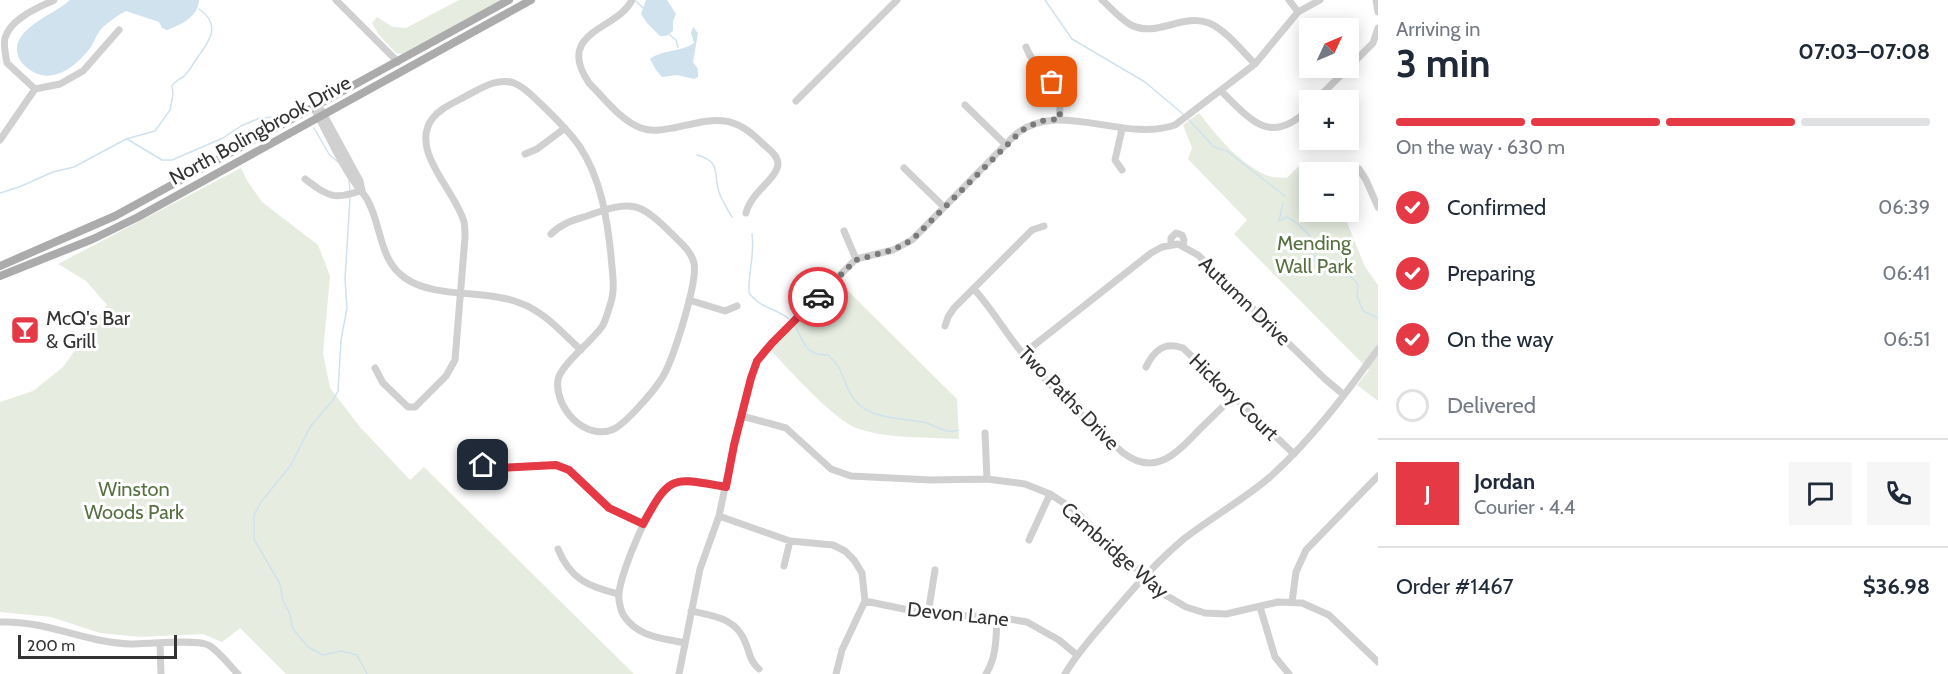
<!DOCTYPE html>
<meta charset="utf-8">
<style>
:root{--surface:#fff;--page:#f6f6f7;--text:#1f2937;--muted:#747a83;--line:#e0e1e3;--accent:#e63946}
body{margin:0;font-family:Cabin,sans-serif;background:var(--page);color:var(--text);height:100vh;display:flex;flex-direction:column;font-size:22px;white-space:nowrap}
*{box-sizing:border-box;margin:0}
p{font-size:20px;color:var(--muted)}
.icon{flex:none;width:33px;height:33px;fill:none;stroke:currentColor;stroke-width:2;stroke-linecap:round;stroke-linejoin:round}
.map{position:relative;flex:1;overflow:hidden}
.sheet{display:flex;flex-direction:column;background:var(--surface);width:570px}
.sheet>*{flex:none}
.needle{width:39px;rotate:46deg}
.buttons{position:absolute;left:1299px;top:18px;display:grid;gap:12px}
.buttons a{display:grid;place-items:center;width:60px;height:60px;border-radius:0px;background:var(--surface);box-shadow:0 3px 15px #0003;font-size:30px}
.scale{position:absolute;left:18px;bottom:15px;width:159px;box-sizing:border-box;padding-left:6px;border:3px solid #333;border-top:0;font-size:16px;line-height:21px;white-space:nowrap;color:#333;-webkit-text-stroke:4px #fff;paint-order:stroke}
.pin{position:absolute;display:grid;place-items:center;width:51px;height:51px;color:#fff;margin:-26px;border-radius:12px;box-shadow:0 3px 9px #0006}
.courier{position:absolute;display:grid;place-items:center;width:60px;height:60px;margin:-30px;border:4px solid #e63946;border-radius:50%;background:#fff;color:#222;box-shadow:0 2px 8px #0007}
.overview em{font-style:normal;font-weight:800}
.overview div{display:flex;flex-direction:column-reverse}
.overview{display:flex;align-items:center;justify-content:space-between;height:102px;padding:0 18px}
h1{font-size:39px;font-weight:800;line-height:45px}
.bar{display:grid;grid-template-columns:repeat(4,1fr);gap:9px 6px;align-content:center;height:72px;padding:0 18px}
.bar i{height:8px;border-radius:4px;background:var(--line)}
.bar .active{background:var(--accent)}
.bar p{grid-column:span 4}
.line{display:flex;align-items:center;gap:15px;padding:0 18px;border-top:2px solid var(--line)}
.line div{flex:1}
.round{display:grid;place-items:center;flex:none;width:63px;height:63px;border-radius:0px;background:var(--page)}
ol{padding:0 18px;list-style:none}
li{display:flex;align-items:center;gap:18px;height:66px}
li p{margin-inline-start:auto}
li .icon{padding:6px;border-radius:50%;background:var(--accent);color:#fff;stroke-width:4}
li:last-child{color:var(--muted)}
li i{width:33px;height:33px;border:3px solid var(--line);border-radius:50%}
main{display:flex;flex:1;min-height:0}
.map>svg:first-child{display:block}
.green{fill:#e6ecdf}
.water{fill:#cfe2ee}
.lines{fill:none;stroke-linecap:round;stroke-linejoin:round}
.stream{stroke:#cfe2ee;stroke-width:1.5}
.minor{stroke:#d0d0d0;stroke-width:7}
.major{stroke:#ababab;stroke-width:8}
.done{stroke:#7a7a7a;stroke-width:6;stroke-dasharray:0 10.8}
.route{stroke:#e63946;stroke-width:8}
.labels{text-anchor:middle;stroke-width:6;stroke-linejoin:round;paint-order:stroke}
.street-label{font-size:20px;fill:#333;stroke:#fff}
.park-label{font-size:20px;fill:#56703f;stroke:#fff}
.poi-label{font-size:20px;fill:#333;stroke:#fff;text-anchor:start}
</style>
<main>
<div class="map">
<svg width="1378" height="674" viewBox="0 0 1378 674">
<rect width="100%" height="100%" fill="#fff"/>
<path class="green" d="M 459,0 L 501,0 L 402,54 L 396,53 L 379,35 L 372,23 L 377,17 L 393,27 L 406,28 Z
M 1199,113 C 1217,136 1237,161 1264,174 C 1270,178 1280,177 1287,178 L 1304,161 L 1311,172 L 1310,212 L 1343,212 L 1365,267 L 1378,285 L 1378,401 L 1357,385 L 1369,370 L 1234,234 L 1247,220 L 1188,159 L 1192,148 L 1183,125 Z
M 241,168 L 248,182 L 262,202 L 318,245 L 330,276 L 323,353 L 330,388 L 360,427 L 410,480 L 424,467 L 634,674 L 286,674 L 240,628 L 222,642 L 203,634 L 140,637 L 100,633 L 51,617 L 0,612 L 0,402 L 33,391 L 63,367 L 107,305 L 86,281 L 58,264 Z
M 838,281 L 957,399 L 959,439 C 926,437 890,439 859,429 C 834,421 790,370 770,350 Z"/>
<path class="water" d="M 70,0 L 199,0 C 198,17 181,25 167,30 L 162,28 L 159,22 L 126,11 C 118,15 110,21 103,27 C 97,33 95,40 91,47 C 74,69 47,90 22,63 C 0,32 55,15 70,0 Z
M 646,0 L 667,0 L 676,14 L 673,21 L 673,31 L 666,36 L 660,36 L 647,23 L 641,14 Z
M 693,27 L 698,33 L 693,62 L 698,69 L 698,77 L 694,79 L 677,75 L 662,77 L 656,70 L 650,59 C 661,50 681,52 694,43 L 691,33 Z"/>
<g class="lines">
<path class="stream" d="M 1045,0 L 1072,39 L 1145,82 L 1183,114
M 636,1 L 644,9
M 669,34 L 676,40 L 678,47
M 1189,120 L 1214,147 L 1227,151 L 1285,196
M 314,128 L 329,154 L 339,163
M 127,139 L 162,160 L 172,160 L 223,138 L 241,126 L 260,118 L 274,117
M 697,155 C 722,162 713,173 719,192 C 722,201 727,209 732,217
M 349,180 L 350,190
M 0,193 L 19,187 L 53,172 L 74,167 L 126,139 L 155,131 L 170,110 L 173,94 L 172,86 C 175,81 178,80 183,77 C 189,72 193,64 197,58 C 211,40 221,24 199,9
M 350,198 L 345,279 L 347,308 L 341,340 L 338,391 L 333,400 L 310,427 L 291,465 L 261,502 L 254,515 L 254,539 L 280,584 L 283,601 L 290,614 L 293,629 L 308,647 L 323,655 L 341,651 L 357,655 L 367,674
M 1283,203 L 1279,221 L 1287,217 C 1299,223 1307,232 1315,242 C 1316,249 1314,255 1315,261 C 1316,276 1338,271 1348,275 C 1353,277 1355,281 1358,285 L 1357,296 L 1363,311 L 1378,318
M 752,234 C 755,255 748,273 749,293 C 762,310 775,307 789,319
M 795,326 C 805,343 804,355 828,355 C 841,367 841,372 847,387 C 861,420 892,417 922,422 C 935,424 945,435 958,430"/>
<path class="minor" d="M 336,0 L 398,62
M 632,0 C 618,30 554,31 589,83 C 604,98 621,121 641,128 C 652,132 662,130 673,128 C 712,120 731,111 762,143 C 768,149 778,155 778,164 C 777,179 751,192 746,213
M 1102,0 C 1111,8 1120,19 1131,25 C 1157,38 1182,13 1209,23 C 1226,30 1242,51 1255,64
M 1289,0 L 1298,12
M 1376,0 L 1378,12
M 1026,47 C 1033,67 1052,76 1059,95 C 1061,102 1059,112 1060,119
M 35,89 L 7,63 C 6,56 3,46 5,38 C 11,18 38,8 54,0
M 1221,91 C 1252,121 1270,147 1310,108
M 1316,100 L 1373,43 L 1378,28
M 796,101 L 897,0
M 318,104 L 360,181 L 362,190
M 965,105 L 1006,145
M 313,107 C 326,130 340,163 355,183 C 359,190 365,194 368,201 C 382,227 379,260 405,278 C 435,299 485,289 520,303 C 545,312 562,333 581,350
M 1122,129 L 1115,160 L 1122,170
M 0,140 L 35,89 L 60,84 L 83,71 L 119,30
M 525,154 L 537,149 L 565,128
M 904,168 L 944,207
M 1359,169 L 1366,180 L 1378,207
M 305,179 C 328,196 334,201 362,190
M 844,231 L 856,259
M 1171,245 L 1171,238 L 1176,233 L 1182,235 L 1184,240 L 1183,246
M 974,289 C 993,310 1006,334 1024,355 C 1053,391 1089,421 1122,452 C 1154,477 1175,455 1197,432 C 1209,420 1222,408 1234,395
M 689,300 L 725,311 L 737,306
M 945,326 L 948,317 L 954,308 L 1032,230 L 1044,226
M 1023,354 L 1151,253 L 1162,247 L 1178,244 L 1198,255 L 1325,379 L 1344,395
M 1146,367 C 1154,350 1165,341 1183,348 L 1294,454
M 375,368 L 383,383 L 408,407 L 415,407 L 446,376 L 455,360 L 465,237 C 465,232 465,226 464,222 C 456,191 409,151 432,119 C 440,108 454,103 466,96 C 480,89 497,77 514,83 C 525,87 533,97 542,105 C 555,118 569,131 580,147 C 601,179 607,218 611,255 C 612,272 616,289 610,305 C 608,312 606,319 603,325 C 594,340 560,365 558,380 C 554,407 585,442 614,429 C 626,423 652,393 660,381 C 672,365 698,282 694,263 C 691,251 681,243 673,235 C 639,201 632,200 587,216 C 574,220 562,223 551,234
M 742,416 L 786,428 L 831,469 L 851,476 L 931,480 L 987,479 L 1025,484 L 1050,494 L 1073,509 L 1162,593 L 1186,607 L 1205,613 L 1226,614 L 1278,602 L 1302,603 L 1329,615 L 1378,662
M 985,433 L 987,479
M 483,465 L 499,468 L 556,465 L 569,470 L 609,508 L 643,524
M 719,516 L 790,541 L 833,545 L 845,551 L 854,560 L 862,573 L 865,601 L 842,650 L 836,674
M 1029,540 L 1050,494
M 558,549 C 570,579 589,587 619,594
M 784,566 L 790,541
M 865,601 L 928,614 L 997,617 L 1027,622 L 1059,640 L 1077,655
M 1292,602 L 1296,572 L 1306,550 L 1378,476
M 1260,607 L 1275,657 L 1289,674
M 691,611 C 714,616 737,618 746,644 C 750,654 750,661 759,669
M 928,614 L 935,570
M 0,622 C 45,620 86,643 131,644 C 147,644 197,639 208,645 C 217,649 230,666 238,674
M 685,643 C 662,638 638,637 624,616 C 621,612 618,599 619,594 C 620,573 653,493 672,484 C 688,476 709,484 726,487
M 160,644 L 161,674
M 679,674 L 700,569 L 719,516 L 734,445 L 751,378 L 757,361 L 765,350 L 856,259 L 893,250 L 912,240 L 1016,134 C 1060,99 1122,143 1175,125 L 1255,64 L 1298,12 L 1320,0
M 986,674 C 997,656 996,637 997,617
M 1065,674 C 1077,653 1094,635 1109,617 C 1133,589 1157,561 1185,538 C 1212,517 1243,500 1270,477 C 1311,440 1346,394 1378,349"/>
<path class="major" d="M 0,266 L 115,216 L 509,0
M 0,276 L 93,239 L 138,217 L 531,0"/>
</g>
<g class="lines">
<path class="done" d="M 818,297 L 856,260 L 893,250 L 912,240 L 1021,131 L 1040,121 L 1060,119 L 1059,96 L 1052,82"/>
<path class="route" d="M 483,465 L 499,468 L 556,465 L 569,470 L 609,508 L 643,524 C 670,475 671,477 726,487 L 734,445 L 751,378 L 757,361 L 772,343 L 818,297"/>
</g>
<defs>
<g id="bar-square" transform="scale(1.5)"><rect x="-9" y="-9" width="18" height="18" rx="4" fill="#e63946" stroke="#fff"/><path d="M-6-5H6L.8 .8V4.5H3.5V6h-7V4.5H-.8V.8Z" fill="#fff"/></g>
</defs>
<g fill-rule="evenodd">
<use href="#bar-square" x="25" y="330"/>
</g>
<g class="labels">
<g class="street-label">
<text transform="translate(260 130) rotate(-29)" y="7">North Bolingbrook Drive</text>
<text transform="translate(1245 301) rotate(44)" y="7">Autumn Drive</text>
<text transform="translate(1234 397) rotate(44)" y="7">Hickory Court</text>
<text transform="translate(1069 398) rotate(46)" y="7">Two Paths Drive</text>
<text transform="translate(1115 550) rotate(41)" y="7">Cambridge Way</text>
<text transform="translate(958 614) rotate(6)" y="7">Devon Lane</text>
</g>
<g class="park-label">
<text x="1314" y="250">Mending<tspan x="1314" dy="23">Wall Park</tspan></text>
<text x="134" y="496">Winston<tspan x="134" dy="23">Woods Park</tspan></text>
</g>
<g class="poi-label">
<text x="46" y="325">McQ's Bar<tspan x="46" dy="23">&amp; Grill</tspan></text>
</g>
</g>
</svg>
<div class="buttons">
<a><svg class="needle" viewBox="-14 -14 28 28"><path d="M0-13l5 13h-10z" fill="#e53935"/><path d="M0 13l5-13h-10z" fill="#747a83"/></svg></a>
<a>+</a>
<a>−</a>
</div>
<div class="scale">200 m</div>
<div class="pin" style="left:1052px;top:82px;background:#ea580c"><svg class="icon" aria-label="bag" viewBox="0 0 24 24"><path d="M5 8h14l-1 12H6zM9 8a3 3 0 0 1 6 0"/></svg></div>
<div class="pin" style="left:483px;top:465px;background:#1f2937"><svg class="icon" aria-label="home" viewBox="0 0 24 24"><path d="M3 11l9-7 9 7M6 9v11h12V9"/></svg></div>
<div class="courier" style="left:818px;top:297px"><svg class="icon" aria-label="car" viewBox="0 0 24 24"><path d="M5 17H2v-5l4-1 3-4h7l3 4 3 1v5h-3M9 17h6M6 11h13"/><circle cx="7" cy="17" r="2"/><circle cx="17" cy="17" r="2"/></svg></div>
</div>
<section class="sheet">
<div class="overview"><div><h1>3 min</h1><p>Arriving in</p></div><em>07:03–07:08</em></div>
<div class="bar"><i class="active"></i><i class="active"></i><i class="active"></i><i></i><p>On the way · 630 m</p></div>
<ol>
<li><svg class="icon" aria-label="check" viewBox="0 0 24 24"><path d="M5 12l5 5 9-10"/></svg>Confirmed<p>06:39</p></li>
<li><svg class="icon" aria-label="check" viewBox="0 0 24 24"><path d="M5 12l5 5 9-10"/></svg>Preparing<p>06:41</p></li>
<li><svg class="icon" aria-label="check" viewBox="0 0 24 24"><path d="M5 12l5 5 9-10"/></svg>On the way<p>06:51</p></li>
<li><i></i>Delivered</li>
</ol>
<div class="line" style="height:108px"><b class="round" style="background:var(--accent);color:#fff">J</b><div><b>Jordan</b><p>Courier · 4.4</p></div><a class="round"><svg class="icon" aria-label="chat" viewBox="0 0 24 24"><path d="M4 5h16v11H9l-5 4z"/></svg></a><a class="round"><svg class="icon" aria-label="phone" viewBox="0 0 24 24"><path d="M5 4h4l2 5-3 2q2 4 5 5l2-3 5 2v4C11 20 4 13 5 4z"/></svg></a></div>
<div class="line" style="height:78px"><div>Order #1467</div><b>$36.98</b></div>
</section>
</main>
